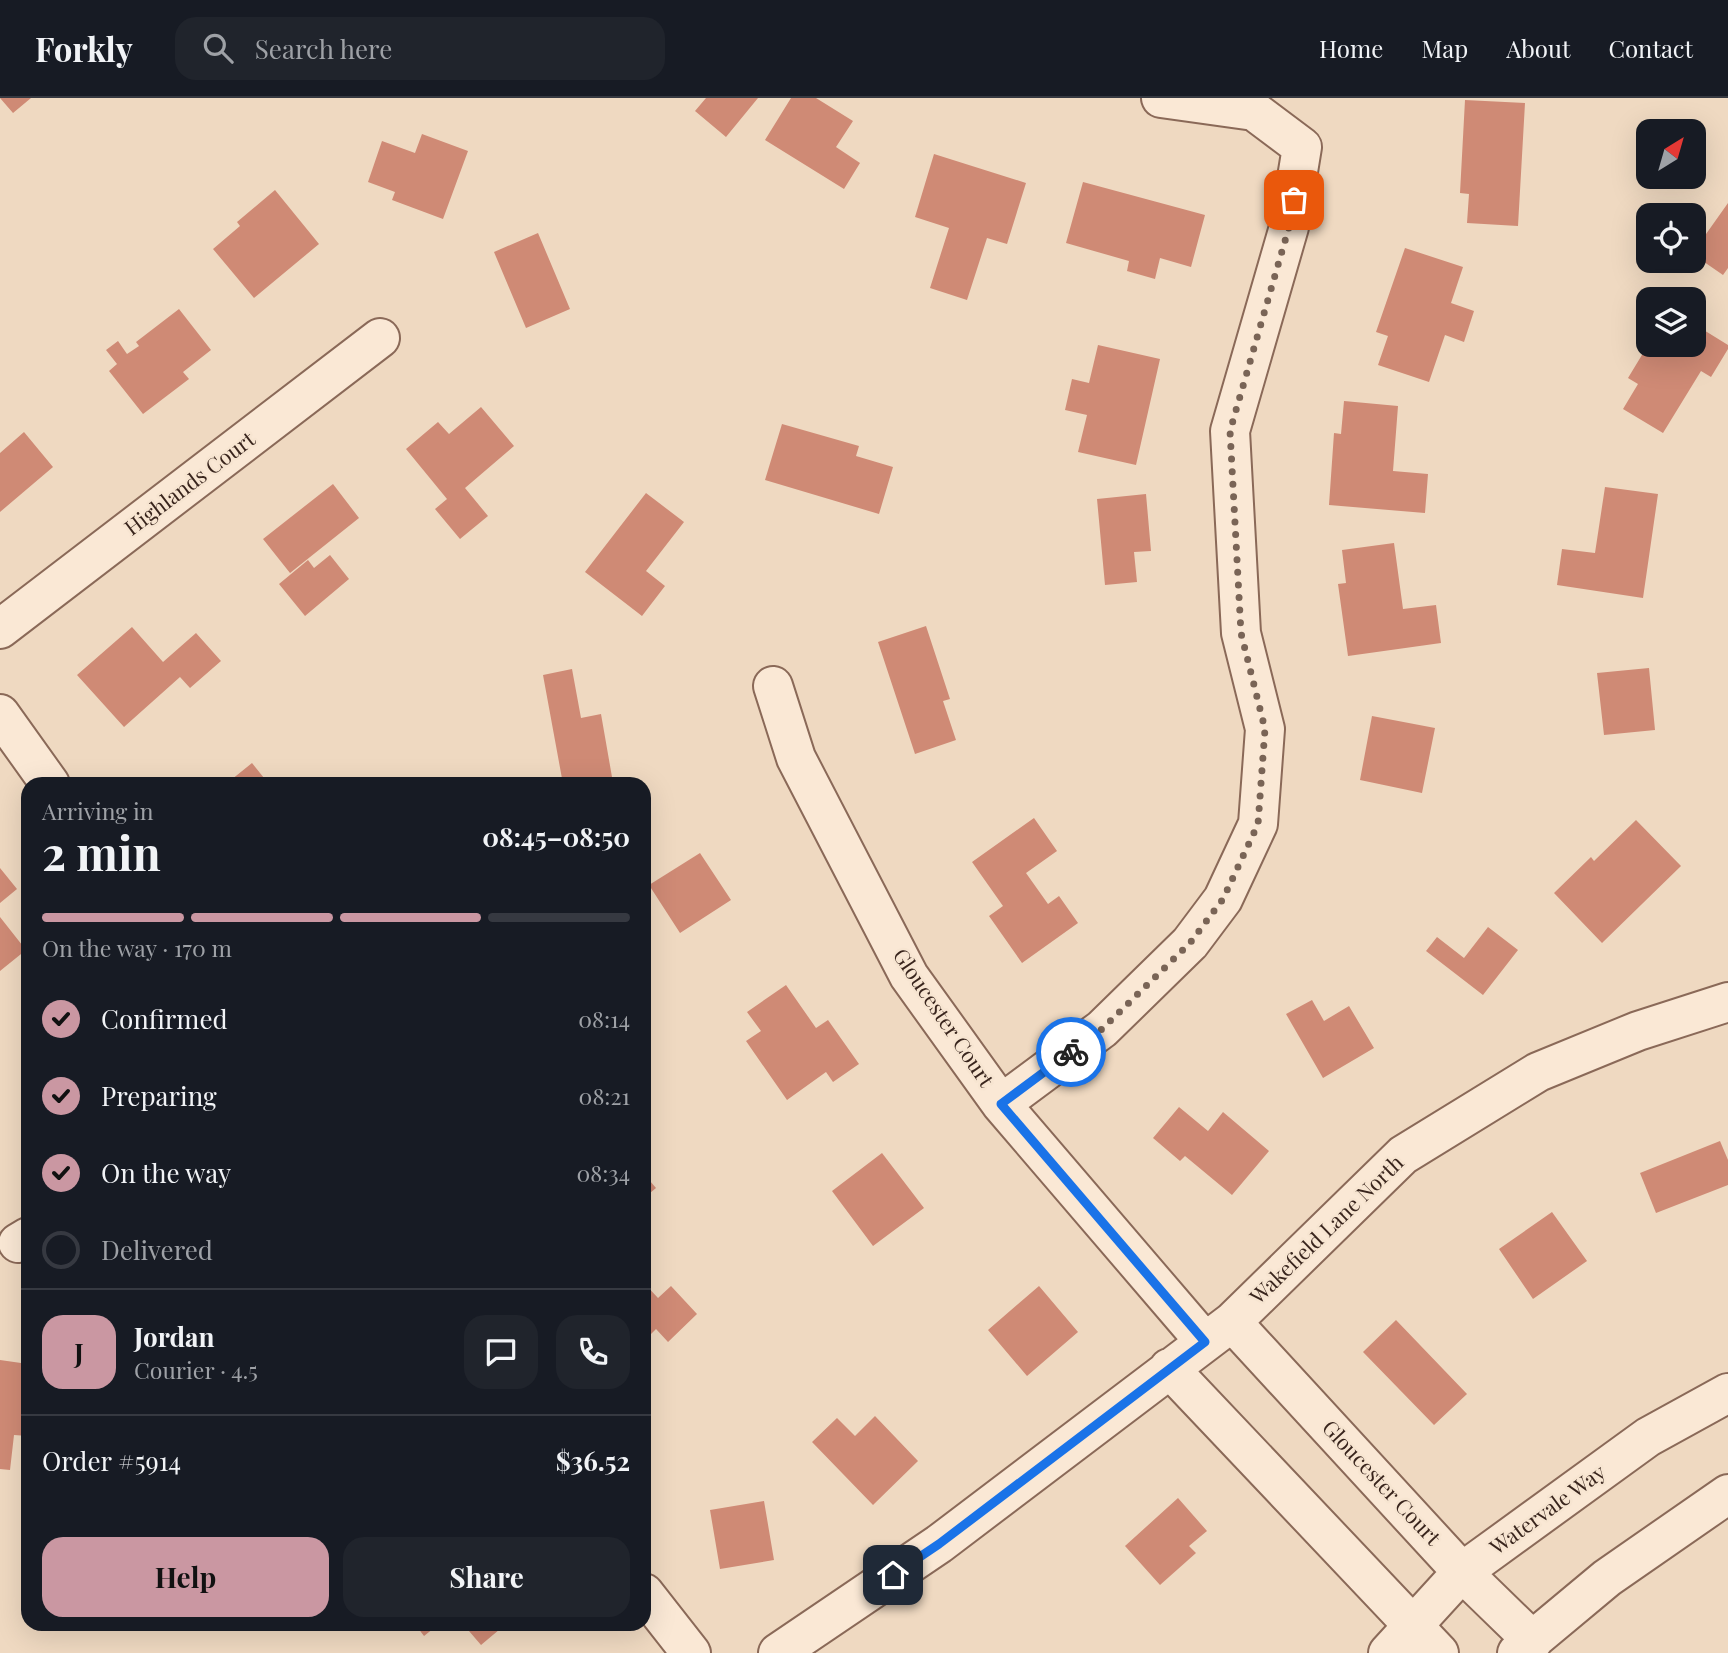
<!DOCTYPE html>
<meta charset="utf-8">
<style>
:root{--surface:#171b24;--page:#20242c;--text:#f1f3f6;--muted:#9ea1a6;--line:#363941;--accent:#ca97a2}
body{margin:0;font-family:"Playfair Display",serif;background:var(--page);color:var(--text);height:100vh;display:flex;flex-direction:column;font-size:26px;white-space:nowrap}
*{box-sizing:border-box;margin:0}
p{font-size:23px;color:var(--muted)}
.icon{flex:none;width:38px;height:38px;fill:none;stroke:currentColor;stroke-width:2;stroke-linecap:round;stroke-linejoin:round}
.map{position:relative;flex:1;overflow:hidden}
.sheet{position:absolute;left:21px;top:679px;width:630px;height:854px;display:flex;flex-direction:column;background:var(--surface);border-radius:21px;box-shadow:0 7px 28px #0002}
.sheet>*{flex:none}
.needle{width:46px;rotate:37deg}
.buttons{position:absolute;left:1636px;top:21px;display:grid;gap:14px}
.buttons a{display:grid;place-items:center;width:70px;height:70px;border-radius:14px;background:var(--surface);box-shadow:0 7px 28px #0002;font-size:35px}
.pin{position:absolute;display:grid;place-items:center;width:60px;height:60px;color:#fff;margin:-30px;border-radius:14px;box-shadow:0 4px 10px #0006}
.courier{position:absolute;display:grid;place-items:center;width:70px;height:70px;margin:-35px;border:5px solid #1a73e8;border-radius:50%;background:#fff;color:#222;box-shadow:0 2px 9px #0007}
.summary em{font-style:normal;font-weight:700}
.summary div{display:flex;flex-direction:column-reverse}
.summary{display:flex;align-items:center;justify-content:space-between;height:119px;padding:0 21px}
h1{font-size:46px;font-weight:700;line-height:52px}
.bar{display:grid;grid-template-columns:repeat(4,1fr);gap:10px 7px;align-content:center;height:84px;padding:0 21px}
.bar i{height:9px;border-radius:5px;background:var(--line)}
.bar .current{background:var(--accent)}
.bar p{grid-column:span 4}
.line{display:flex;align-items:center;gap:18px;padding:0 21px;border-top:2px solid var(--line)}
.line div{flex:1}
.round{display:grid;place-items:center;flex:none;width:74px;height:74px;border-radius:21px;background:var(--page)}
ol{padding:0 21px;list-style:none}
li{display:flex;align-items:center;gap:21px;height:77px}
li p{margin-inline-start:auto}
li .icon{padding:7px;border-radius:50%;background:var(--accent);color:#111;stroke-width:4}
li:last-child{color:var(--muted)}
li i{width:38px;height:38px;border:4px solid var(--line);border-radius:50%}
.cta{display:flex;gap:14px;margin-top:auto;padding:14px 21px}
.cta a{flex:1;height:80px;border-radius:21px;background:var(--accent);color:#111;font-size:28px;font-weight:700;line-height:80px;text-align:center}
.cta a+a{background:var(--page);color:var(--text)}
header{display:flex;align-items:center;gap:42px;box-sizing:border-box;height:98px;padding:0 35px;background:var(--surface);border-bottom:2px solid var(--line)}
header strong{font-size:33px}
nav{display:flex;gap:38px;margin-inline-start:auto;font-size:24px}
.search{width:490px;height:63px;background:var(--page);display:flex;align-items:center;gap:18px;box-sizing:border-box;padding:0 24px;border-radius:21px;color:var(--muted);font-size:26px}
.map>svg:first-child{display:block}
.building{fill:#cf8a75}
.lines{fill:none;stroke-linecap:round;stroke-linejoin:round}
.minor-casing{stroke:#8a6958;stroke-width:42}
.minor{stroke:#fae8d5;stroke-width:38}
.done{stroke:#796456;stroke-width:7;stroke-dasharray:0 12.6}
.route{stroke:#1a73e8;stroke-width:9}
.labels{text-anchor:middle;stroke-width:5;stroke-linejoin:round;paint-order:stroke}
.street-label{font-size:21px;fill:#39251d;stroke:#f7e5d1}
</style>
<header>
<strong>Forkly</strong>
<div class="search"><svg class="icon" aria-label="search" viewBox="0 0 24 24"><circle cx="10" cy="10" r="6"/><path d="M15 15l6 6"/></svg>Search here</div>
<nav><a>Home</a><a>Map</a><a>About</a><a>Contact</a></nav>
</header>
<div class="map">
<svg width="1728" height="1555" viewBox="0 0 1728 1555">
<rect width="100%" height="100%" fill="#efd9c1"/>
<path class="building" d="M 0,0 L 31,0 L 13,15 Z
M 706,0 L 758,0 L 726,39 L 695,13 Z
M 791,0 L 816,0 L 853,23 L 836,49 L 860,65 L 844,91 L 765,42 Z
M 1465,2 L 1525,5 L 1518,128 L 1467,125 L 1469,96 L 1460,95 Z
M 422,36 L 468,53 L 443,121 L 392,102 L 395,94 L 368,84 L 382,43 L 415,55 Z
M 934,56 L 1026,85 L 1007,146 L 987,140 L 967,202 L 930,190 L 949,130 L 915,119 Z
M 1083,84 L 1205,117 L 1191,169 L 1160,160 L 1155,181 L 1127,173 L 1129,163 L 1066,145 Z
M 275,92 L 319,146 L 254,200 L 213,151 L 240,128 L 237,124 Z
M 1728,105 L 1728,170 L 1723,177 L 1694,157 L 1694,153 Z
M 538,135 L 570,211 L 526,230 L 494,154 Z
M 1405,150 L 1463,169 L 1451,205 L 1474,213 L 1464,244 L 1445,237 L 1429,284 L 1378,267 L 1388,238 L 1376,234 Z
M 179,211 L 211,252 L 183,274 L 189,281 L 143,316 L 109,273 L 117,266 L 106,252 L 118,243 L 127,256 L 139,248 L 136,244 Z
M 1694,226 L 1728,247 L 1728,251 L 1711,279 L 1701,273 L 1663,335 L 1623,311 L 1638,286 L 1628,280 L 1648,247 L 1694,247 Z
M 1098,247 L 1160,261 L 1136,367 L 1078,354 L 1087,317 L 1065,312 L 1072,281 L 1089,285 Z
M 1344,303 L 1398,308 L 1393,373 L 1428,376 L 1425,415 L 1329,407 L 1334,335 L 1341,336 Z
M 481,309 L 514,348 L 465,390 L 488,418 L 460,441 L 435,411 L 447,401 L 406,351 L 438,324 L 449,336 Z
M 782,326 L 859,348 L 856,358 L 893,369 L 879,416 L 765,382 Z
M 24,334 L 53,369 L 0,414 L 0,355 Z
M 333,386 L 359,420 L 290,475 L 263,441 Z
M 1605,389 L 1658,396 L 1643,500 L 1557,487 L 1562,451 L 1595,455 Z
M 646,395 L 684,424 L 646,473 L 665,488 L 642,518 L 585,474 Z
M 1146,396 L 1151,453 L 1134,454 L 1137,484 L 1105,487 L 1097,401 Z
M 1394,445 L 1403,511 L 1436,507 L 1441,545 L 1348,558 L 1338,486 L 1346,485 L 1342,452 Z
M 330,457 L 349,481 L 305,518 L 279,486 L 308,462 L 314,470 Z
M 926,528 L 950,601 L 943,603 L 956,642 L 915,656 L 878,544 Z
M 132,529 L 163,564 L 196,535 L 221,563 L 190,590 L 180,579 L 124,629 L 77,577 Z
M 1649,570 L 1655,632 L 1604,637 L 1597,575 Z
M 572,571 L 581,620 L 601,616 L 612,679 L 563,686 L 543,577 Z
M 1372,618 L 1435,630 L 1422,695 L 1360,682 Z
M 252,665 L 264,680 L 257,686 L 226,686 Z
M 1034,720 L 1057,753 L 1026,775 L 1048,806 L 1059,798 L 1078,825 L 1022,865 L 989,818 L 1003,808 L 972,764 Z
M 1636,722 L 1681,768 L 1602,845 L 1554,795 L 1591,759 L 1594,763 Z
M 700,755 L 731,802 L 680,835 L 649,787 Z
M 0,770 L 17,791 L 0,805 Z
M 0,819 L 26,852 L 0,873 Z
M 1488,829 L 1518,852 L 1483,897 L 1426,853 L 1437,839 L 1464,860 Z
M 786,887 L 816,930 L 828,922 L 859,966 L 833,984 L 826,974 L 787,1002 L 746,943 L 761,933 L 747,914 Z
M 1312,902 L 1324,923 L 1349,908 L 1374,950 L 1323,980 L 1286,916 Z
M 1179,1009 L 1208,1033 L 1223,1014 L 1269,1053 L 1232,1097 L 1185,1058 L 1180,1063 L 1153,1040 Z
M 1720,1043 L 1728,1062 L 1728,1087 L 1656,1115 L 1640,1075 Z
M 882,1055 L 924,1110 L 873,1148 L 832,1093 Z
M 644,1076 L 656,1090 L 644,1100 Z
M 1552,1114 L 1587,1163 L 1533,1201 L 1499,1151 Z
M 644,1185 L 658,1200 L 671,1188 L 697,1216 L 668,1244 L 656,1231 L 644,1243 Z
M 1039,1188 L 1078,1234 L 1027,1278 L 988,1232 Z
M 1396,1222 L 1467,1296 L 1434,1327 L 1363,1254 Z
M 0,1262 L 28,1266 L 28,1338 L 14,1337 L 10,1372 L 0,1371 Z
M 875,1318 L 918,1363 L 873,1407 L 812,1344 L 837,1320 L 855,1338 Z
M 1178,1400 L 1207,1433 L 1189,1448 L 1196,1455 L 1160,1487 L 1125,1448 Z
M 764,1403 L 774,1462 L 720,1471 L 710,1412 Z
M 415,1526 L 439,1526 L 424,1538 Z
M 463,1526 L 506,1526 L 481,1547 Z"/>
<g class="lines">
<g class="minor-casing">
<path id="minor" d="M 0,531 L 380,240
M 773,588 L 796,660 L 909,878 L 1001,1006 L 1205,1244
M 0,616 L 50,686
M 1001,1006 L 1102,931 L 1190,845 L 1223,801 L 1258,726 L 1265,631 L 1241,535 L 1230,333 L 1289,129 L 1302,49 L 1254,13 L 1161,0
M 18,1145 L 28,1139
M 1232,1224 L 1462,1474 L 1533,1543
M 1169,1270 L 1439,1555
M 644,1495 L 691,1555
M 778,1555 L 939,1446 L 1232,1224 L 1403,1057 L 1538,974 L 1638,933 L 1728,904
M 1388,1555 L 1462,1474 L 1648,1339 L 1728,1295
M 1517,1555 L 1607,1480 L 1728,1396"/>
</g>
<use href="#minor" class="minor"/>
</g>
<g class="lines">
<path class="done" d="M 1071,954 L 1102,931 L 1190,845 L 1223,801 L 1258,726 L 1265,631 L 1241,535 L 1230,333 L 1289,129 L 1294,102"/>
<path class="route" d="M 893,1477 L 939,1446 L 1205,1244 L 1001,1006 L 1071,954"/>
</g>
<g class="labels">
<g class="street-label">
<text transform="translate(190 386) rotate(-37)" y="7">Highlands Court</text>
<text transform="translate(943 920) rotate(56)" y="7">Gloucester Court</text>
<text transform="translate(1327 1132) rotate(-44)" y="7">Wakefield Lane North</text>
<text transform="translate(1381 1385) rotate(47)" y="7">Gloucester Court</text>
<text transform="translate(1548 1412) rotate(-36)" y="7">Watervale Way</text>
</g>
</g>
</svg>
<div class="buttons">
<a><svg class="needle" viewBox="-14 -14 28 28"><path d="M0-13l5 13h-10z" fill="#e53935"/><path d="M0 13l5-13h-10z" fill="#9ea1a6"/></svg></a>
<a><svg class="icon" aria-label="locate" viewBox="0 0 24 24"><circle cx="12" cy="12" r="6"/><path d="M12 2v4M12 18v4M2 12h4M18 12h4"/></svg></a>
<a><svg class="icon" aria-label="layers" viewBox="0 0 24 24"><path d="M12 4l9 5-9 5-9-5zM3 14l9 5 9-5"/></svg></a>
</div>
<div class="pin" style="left:1294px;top:102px;background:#ea580c"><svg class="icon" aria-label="bag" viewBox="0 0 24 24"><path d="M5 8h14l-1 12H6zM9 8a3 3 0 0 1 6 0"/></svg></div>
<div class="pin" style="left:893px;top:1477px;background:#1f2937"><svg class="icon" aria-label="home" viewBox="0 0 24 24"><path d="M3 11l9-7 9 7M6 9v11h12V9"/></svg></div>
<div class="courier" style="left:1071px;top:954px"><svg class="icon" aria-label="bike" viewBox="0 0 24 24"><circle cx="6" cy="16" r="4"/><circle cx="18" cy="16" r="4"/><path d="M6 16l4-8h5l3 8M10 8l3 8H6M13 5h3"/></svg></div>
<section class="sheet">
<div class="summary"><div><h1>2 min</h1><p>Arriving in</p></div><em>08:45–08:50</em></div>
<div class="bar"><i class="current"></i><i class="current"></i><i class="current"></i><i></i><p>On the way · 170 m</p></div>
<ol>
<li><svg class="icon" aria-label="check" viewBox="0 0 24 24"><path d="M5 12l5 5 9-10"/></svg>Confirmed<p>08:14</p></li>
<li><svg class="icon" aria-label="check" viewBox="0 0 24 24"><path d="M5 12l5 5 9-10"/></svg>Preparing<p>08:21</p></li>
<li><svg class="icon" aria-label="check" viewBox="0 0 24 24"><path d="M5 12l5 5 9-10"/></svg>On the way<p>08:34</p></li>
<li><i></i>Delivered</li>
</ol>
<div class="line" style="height:126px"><b class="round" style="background:var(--accent);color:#111">J</b><div><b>Jordan</b><p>Courier · 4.5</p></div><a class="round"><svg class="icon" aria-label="chat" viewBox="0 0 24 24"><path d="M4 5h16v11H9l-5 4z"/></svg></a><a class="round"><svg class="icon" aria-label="phone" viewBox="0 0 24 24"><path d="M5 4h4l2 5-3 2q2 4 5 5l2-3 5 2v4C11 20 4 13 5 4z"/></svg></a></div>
<div class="line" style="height:91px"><div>Order #5914</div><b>$36.52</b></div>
<div class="cta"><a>Help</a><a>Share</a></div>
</section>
</div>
